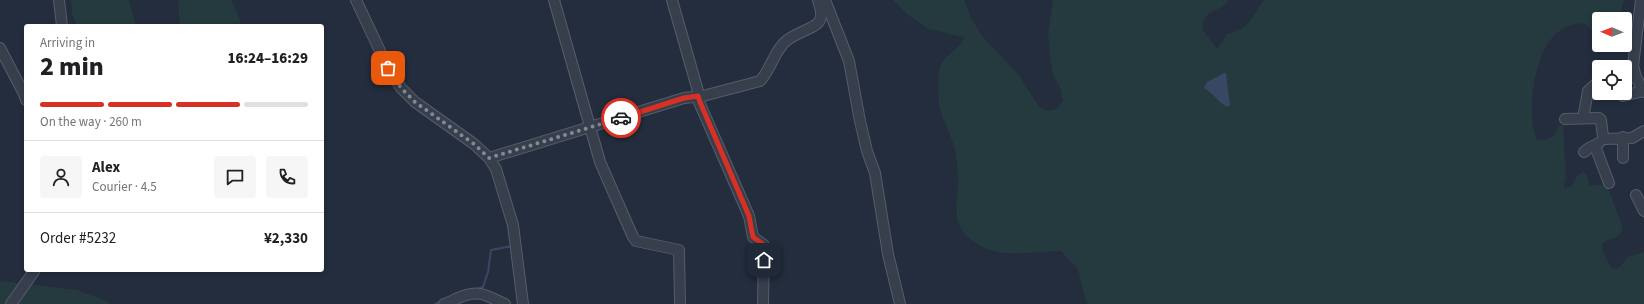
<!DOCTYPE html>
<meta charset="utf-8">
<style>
:root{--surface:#fff;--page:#f6f6f6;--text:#202124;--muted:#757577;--line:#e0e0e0;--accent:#d93025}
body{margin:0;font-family:"Source Sans 3",sans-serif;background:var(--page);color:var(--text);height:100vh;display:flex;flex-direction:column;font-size:15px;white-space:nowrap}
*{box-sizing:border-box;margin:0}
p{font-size:13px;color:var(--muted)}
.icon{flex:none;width:22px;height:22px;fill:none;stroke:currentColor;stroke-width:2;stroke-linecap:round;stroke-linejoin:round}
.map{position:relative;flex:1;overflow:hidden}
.panel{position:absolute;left:24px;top:24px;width:300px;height:248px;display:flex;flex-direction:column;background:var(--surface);border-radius:4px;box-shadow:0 2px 6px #0003}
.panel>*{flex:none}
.needle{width:26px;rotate:271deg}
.fabs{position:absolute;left:1592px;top:12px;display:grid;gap:8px}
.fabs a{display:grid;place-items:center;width:40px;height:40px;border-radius:4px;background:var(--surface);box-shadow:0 2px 6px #0003;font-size:20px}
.pin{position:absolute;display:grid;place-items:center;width:34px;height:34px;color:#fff;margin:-17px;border-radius:8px;box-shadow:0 2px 6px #0006}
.courier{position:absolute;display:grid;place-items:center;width:40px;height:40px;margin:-20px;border:3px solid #d93025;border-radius:50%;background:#fff;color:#222;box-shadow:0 1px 5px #0007}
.headline em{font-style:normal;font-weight:800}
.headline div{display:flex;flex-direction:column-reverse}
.headline{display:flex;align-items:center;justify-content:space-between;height:68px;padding:0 16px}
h1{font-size:26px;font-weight:800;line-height:30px}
.bar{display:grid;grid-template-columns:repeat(4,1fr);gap:6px 4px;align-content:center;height:48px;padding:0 16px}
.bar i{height:5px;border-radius:3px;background:var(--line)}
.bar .active{background:var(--accent)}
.bar p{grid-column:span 4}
.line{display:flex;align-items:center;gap:10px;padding:0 16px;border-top:1px solid var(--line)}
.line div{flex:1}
.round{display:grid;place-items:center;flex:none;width:42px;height:42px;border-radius:4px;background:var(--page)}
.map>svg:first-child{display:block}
.green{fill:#253a3e}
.water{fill:#374764}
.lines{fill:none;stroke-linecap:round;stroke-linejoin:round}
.stream{stroke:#374764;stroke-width:2}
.minor-casing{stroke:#555d6b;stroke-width:12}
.minor{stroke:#373f4d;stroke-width:10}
.done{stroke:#818997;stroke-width:4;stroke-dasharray:0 7.2}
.route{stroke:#d93025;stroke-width:5}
</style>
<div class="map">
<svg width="1644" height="304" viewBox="0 0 1644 304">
<rect width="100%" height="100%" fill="#232d3d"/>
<path class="green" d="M 71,0 L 129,0 L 136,26 L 77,26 L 72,14 Z
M 178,0 L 231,0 L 239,17 L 241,26 L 180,26 Z
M 893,0 L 964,0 L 971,18 L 983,37 L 1019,75 L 1039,107 L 1048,111 L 1058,108 L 1063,100 L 1060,88 L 1052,72 L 1048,34 L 1053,0 L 1229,0 C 1217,15 1205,6 1202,29 L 1217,49 L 1227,34 C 1251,28 1251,17 1264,0 L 1624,0 L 1619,19 L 1599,19 L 1599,39 C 1595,35 1590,26 1584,24 C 1580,23 1573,24 1569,26 C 1538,36 1531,88 1532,116 C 1533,125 1533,132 1537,140 L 1545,140 L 1554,136 L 1559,125 L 1563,125 L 1566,175 L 1564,185 L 1565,188 L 1571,186 L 1578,175 L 1584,172 L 1587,175 L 1589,185 L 1607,185 L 1622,226 L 1622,232 C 1614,244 1595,235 1605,256 C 1608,261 1609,266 1614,269 L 1619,268 L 1628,257 L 1644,252 L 1644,304 L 1087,304 L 1083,291 L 1078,269 L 1061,251 C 1034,251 1002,260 977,244 C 971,240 964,234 960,227 C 953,212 959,192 958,176 C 957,166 956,152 953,143 C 949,131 943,120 940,109 C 938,101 938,80 939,72 C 942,55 955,53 964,39 L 963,37 L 929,29 L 908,15 Z
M 0,281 L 77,290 L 107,301 L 109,304 L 0,304 Z"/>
<path class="water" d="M 1224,73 L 1226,73 L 1230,105 L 1227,107 C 1218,102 1213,93 1204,88 L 1207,82 Z"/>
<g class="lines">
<path class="stream" d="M 602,151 L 606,164
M 477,289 L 483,287 L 488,272 L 491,250 L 512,246 L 512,245
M 435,304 L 441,301"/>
<g class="minor-casing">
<path id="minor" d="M 59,0 L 62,26
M 356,0 L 388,68 L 401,88 L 415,102 L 474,144 L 489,158 L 496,169 L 513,225 L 523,304
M 554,0 L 600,162 L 633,237 L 636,241 L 679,250 L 680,304
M 672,0 L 698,91 L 699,102 L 749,216 L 753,237 L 764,245 L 763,304
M 825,0 L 849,61 L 860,121 L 867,151 L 875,173 L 888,254 L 900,304
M 1641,0 L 1633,66 L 1636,77 L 1644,92
M 0,48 L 24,94 L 26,100
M 1625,78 L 1636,77
M 1623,96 L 1643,91
M 1583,118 L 1588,91 L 1599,81
M 1565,119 L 1599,118 L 1601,120 L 1603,137 L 1605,139 L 1632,138 L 1644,131
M 1623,137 L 1623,158
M 1595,146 L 1609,183
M 1584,152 L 1589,148 L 1599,143
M 489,158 L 684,98 L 703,96 L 760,81 C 771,69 774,52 785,42 C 794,33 811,30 818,23 C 824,16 820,8 818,0
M 1636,195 L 1644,211
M 11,304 L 35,270
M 444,304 C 455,300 469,291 481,294 C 489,296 498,301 505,304"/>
</g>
<use href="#minor" class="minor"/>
</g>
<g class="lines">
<path class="done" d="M 388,68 L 401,88 L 415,102 L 474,144 L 489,158 L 621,118"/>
<path class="route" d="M 621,118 L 684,98 L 698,96 L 700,102 L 749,216 L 753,237 L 764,245 L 764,260"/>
</g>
</svg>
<div class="fabs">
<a><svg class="needle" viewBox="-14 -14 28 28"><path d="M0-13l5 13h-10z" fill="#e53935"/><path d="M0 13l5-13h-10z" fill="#757577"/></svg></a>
<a><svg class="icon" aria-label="locate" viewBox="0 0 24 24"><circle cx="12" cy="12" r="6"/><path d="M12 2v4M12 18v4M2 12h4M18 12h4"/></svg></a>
</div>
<div class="pin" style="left:388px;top:68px;background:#ea580c"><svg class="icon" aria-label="bag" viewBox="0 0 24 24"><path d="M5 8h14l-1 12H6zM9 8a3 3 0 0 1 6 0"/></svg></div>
<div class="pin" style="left:764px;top:260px;background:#1f2937"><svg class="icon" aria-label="home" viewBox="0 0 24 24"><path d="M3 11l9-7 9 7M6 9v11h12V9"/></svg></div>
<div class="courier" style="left:621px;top:118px"><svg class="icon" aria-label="car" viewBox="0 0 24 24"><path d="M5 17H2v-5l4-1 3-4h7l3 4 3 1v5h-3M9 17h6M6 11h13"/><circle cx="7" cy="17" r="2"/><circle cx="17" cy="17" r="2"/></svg></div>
<section class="panel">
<div class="headline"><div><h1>2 min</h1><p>Arriving in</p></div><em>16:24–16:29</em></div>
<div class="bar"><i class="active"></i><i class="active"></i><i class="active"></i><i></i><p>On the way · 260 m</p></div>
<div class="line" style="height:72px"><a class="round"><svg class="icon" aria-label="person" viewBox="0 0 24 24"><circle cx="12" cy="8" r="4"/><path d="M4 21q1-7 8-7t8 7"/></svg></a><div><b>Alex</b><p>Courier · 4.5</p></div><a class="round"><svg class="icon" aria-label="chat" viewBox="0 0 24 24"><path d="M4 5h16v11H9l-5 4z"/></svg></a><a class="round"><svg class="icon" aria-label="phone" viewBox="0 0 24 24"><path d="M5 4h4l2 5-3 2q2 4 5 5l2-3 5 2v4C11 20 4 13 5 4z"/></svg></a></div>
<div class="line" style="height:52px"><div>Order #5232</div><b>¥2,330</b></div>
</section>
</div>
